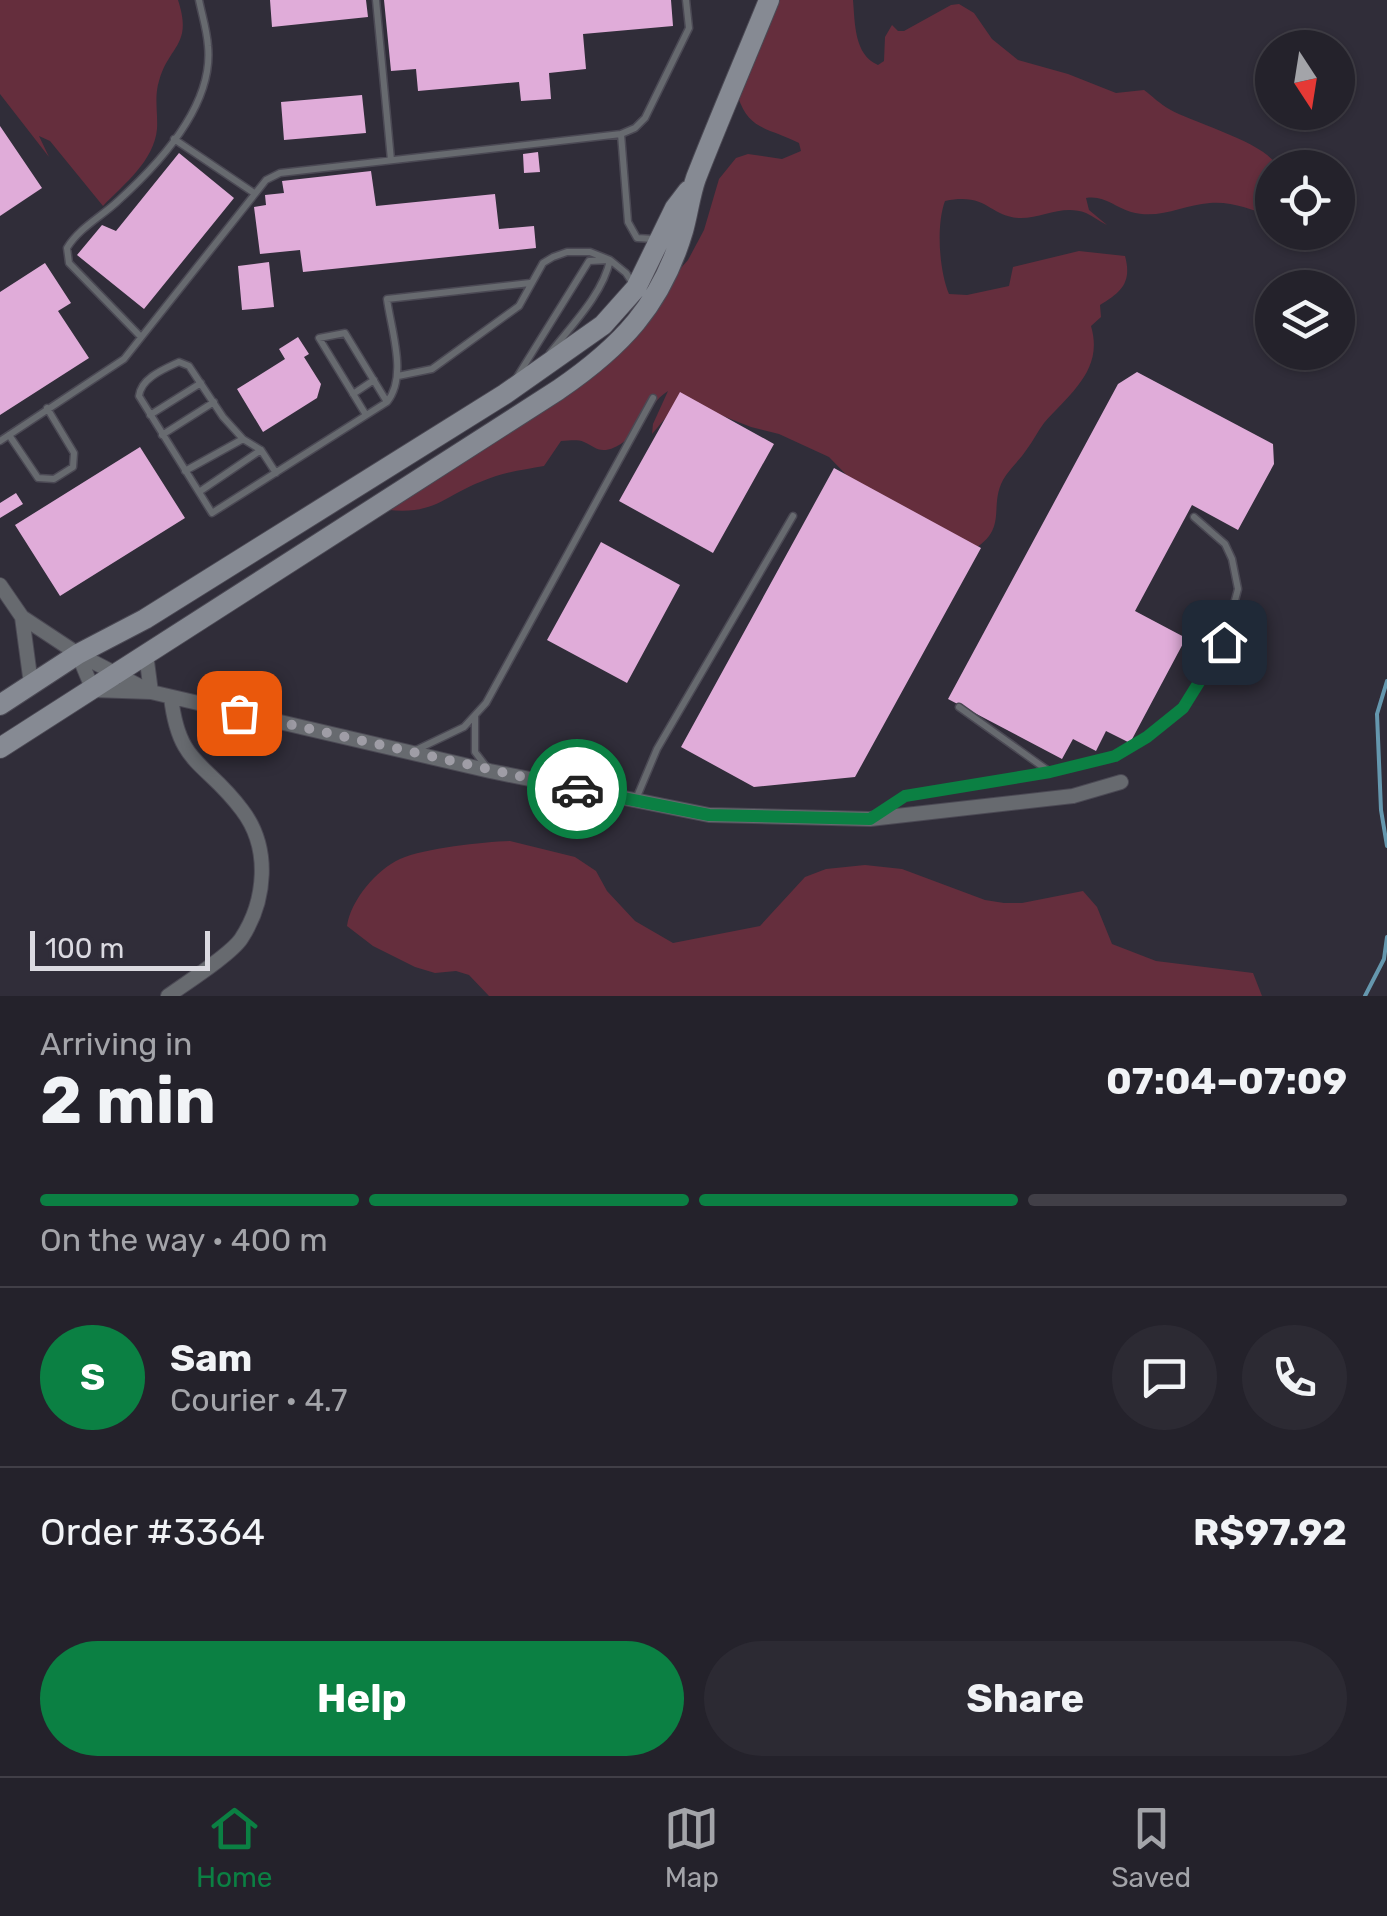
<!DOCTYPE html>
<meta charset="utf-8">
<style>
:root{--surface:#24222b;--page:#2c2a33;--text:#f1f3f6;--muted:#a3a4a9;--line:#413f47;--accent:#0b8043}
body{margin:0;font-family:Rubik,sans-serif;background:var(--page);color:var(--text);height:100vh;display:flex;flex-direction:column;font-size:38px;white-space:nowrap}
*{box-sizing:border-box;margin:0}
p{font-size:32px;color:var(--muted)}
.icon{flex:none;width:55px;height:55px;fill:none;stroke:currentColor;stroke-width:2;stroke-linecap:round;stroke-linejoin:round}
.map{position:relative;height:996px;overflow:hidden}
.sheet{display:flex;flex-direction:column;background:var(--surface);flex:1}
.sheet>*{flex:none}
.needle{width:65px;rotate:168deg}
.controls{position:absolute;left:1255px;top:30px;display:grid;gap:20px}
.controls a{display:grid;place-items:center;width:100px;height:100px;border-radius:50%;background:var(--surface);box-shadow:0 2px 8px #0004,0 0 0 2px var(--line);font-size:50px}
.scale{position:absolute;left:30px;bottom:25px;width:180px;box-sizing:border-box;padding-left:10px;border:5px solid #dbdae1;border-top:0;font-size:28px;line-height:35px;white-space:nowrap;color:#dbdae1;-webkit-text-stroke:8px #302d39;paint-order:stroke}
.pin{position:absolute;display:grid;place-items:center;width:85px;height:85px;color:#fff;margin:-42px;border-radius:20px;box-shadow:0 5px 15px #0006}
.courier{position:absolute;display:grid;place-items:center;width:100px;height:100px;margin:-50px;border:8px solid #0b8043;border-radius:50%;background:#fff;color:#222;box-shadow:0 2px 12px #0007}
.head em{font-style:normal;font-weight:700}
.head div{display:flex;flex-direction:column-reverse}
.head{display:flex;align-items:center;justify-content:space-between;height:170px;padding:0 40px}
h1{font-size:65px;font-weight:700;line-height:75px}
.bar{display:grid;grid-template-columns:repeat(4,1fr);gap:15px 10px;align-content:center;height:120px;padding:0 40px}
.bar i{height:12px;border-radius:8px;background:var(--line)}
.bar .current{background:var(--accent)}
.bar p{grid-column:span 4}
.line{display:flex;align-items:center;gap:25px;padding:0 40px;border-top:2px solid var(--line)}
.line div{flex:1}
.round{display:grid;place-items:center;flex:none;width:105px;height:105px;border-radius:52px;background:var(--page)}
.cta{display:flex;gap:20px;margin-top:auto;padding:20px 40px}
.cta a{flex:1;height:115px;border-radius:60px;background:var(--accent);color:#fff;font-size:40px;font-weight:700;line-height:115px;text-align:center}
.cta a+a{background:var(--page);color:var(--text)}
.dock{display:flex;justify-content:space-around;align-items:center;height:140px;border-top:2px solid var(--line);background:var(--surface);font-size:28px;color:var(--muted)}
.dock a{display:grid;justify-items:center;gap:5px}
.dock .current{color:var(--accent)}
.map>svg:first-child{display:block}
.green{fill:#652e3d}
.lines{fill:none;stroke-linecap:round;stroke-linejoin:round}
.stream{stroke:#6597ae;stroke-width:4}
.building{fill:#e0acd9}
.service-casing{stroke:#4b4954;stroke-width:9}
.minor-casing{stroke:#4b4954;stroke-width:16}
.secondary-casing{stroke:#4b4954;stroke-width:22}
.service{stroke:#676a6f;stroke-width:6}
.minor{stroke:#676a6f;stroke-width:14}
.secondary{stroke:#868a93;stroke-width:20}
.done{stroke:#9f9da6;stroke-width:10;stroke-dasharray:0 18}
.route{stroke:#0b8043;stroke-width:12}
</style>
<div class="map">
<svg width="1387" height="996" viewBox="0 0 1387 996">
<rect width="100%" height="100%" fill="#302d39"/>
<path class="green" d="M 0,0 L 178,0 C 193,46 169,45 159,81 C 154,97 158,112 157,129 C 154,161 124,184 103,206 L 50,141 L 39,136 L 49,157 L 0,94 Z
M 780,0 L 853,0 C 855,23 854,55 878,65 L 884,61 L 885,37 L 892,25 L 898,31 L 904,31 L 951,5 L 959,4 L 974,13 L 992,39 L 1018,60 L 1068,74 L 1116,93 L 1144,90 C 1152,96 1160,104 1169,109 C 1193,123 1268,143 1277,167 L 1272,168 L 1272,180 L 1268,189 L 1272,200 L 1272,216 C 1252,210 1231,201 1210,203 C 1182,205 1160,220 1131,212 C 1114,207 1105,195 1086,198 L 1089,210 L 1107,225 C 1100,222 1093,216 1086,213 C 1063,204 1043,218 1021,218 C 989,218 989,192 945,201 C 936,225 939,270 949,294 L 967,295 L 1009,286 L 1013,267 L 1079,251 L 1125,256 C 1132,282 1122,292 1100,305 L 1101,317 L 1091,326 C 1104,370 1070,393 1044,423 C 1038,431 1033,441 1027,449 C 1020,460 1009,469 1003,480 C 988,508 1010,530 969,552 L 861,490 L 829,457 L 779,434 L 751,427 L 700,407 L 674,408 L 652,434 L 653,424 L 668,391 C 645,405 636,445 606,450 C 596,451 592,445 584,442 C 577,439 569,441 561,441 L 544,466 C 528,469 511,471 496,476 C 436,496 440,520 367,507 L 596,364 L 688,260 L 704,230 L 719,179 L 736,158 L 748,154 L 782,159 L 801,151 L 799,143 C 770,128 749,131 738,97 Z
M 510,841 L 575,857 L 596,871 L 607,891 L 635,921 L 673,943 L 760,926 L 805,877 L 826,869 L 865,865 L 902,869 L 985,900 L 1004,903 L 1022,903 L 1083,891 L 1097,907 L 1112,944 L 1156,961 L 1253,973 L 1262,996 L 489,996 L 469,975 L 456,971 L 435,973 L 415,967 L 373,946 L 347,926 C 351,900 376,870 400,859 C 425,848 482,842 510,841 Z"/>
<g class="lines">
<path class="stream" d="M 1387,681 L 1377,714 L 1381,810 L 1387,846
M 1365,996 L 1384,959 L 1387,937"/>
</g>
<path class="building" d="M 270,0 L 366,0 L 368,17 L 272,27 Z
M 384,0 L 671,0 L 673,26 L 583,34 L 586,69 L 549,73 L 551,99 L 521,101 L 519,82 L 418,91 L 416,69 L 391,71 Z
M 362,95 L 366,133 L 284,140 L 281,102 Z
M 0,126 L 42,188 L 0,216 Z
M 538,152 L 540,172 L 524,173 L 523,154 Z
M 179,153 L 234,198 L 144,309 L 77,255 L 102,225 L 116,231 Z
M 371,171 L 376,206 L 495,194 L 499,229 L 534,226 L 536,248 L 303,272 L 300,250 L 260,254 L 254,207 L 266,205 L 265,195 L 284,193 L 282,181 Z
M 269,262 L 274,307 L 242,310 L 238,266 Z
M 45,263 L 71,303 L 58,311 L 89,358 L 0,415 L 0,292 Z
M 298,337 L 309,354 L 304,357 L 321,384 L 317,398 L 263,432 L 237,389 L 285,359 L 279,349 Z
M 1137,372 L 1273,444 L 1274,464 L 1238,530 L 1192,505 L 1135,611 L 1186,638 L 1130,743 L 1106,731 L 1096,751 L 1073,739 L 1062,759 L 948,699 L 1118,384 Z
M 680,392 L 774,444 L 713,553 L 619,501 Z
M 140,447 L 185,518 L 60,596 L 15,525 Z
M 834,468 L 981,548 L 855,777 L 754,787 L 681,747 Z
M 16,493 L 23,504 L 0,518 L 0,503 Z
M 601,542 L 680,585 L 627,683 L 547,640 Z"/>
<g class="lines">
<g class="service-casing">
<path id="service" d="M 376,0 L 391,160
M 621,134 L 628,222 L 637,238 L 654,239
M 174,139 L 254,193
M 141,337 L 69,263 L 67,248 C 79,228 101,217 118,201 C 158,165 214,105 208,46 C 207,30 202,15 199,0
M 398,376 L 432,369 L 519,306 L 543,263 L 553,257 L 567,252 L 590,252 L 610,260 C 603,294 571,326 550,353
M 517,377 L 589,261 L 610,260 L 626,273 L 634,285
M 353,394 L 374,380
M 150,415 L 201,383
M 366,415 L 319,338 L 345,333 L 387,402
M 9,435 L 38,478 L 54,479 L 73,467 L 74,453 L 47,408
M 162,435 L 214,402
M 0,441 L 124,359 L 266,180 L 280,173 L 621,134 L 635,128 L 645,118 L 689,28 L 686,0
M 185,471 L 243,439
M 276,473 L 261,450 L 243,439 L 223,417 L 189,366 L 179,362 C 164,369 141,378 139,396 L 212,513 L 387,402 C 408,376 391,330 387,299 L 530,283
M 199,492 L 261,450
M 959,707 L 1050,772
M 475,716 L 475,752 L 488,769
M 416,750 L 464,727 L 486,703 L 653,398
M 636,799 L 657,749 L 793,516
M 879,813 L 905,796 L 1050,772 L 1115,756 L 1147,737 L 1183,707 L 1224,642 L 1238,589 L 1232,559 L 1225,544 L 1194,517"/>
</g>
<g class="minor-casing">
<path id="minor" d="M 0,585 L 22,617 L 78,654 L 151,692 L 490,771 L 709,815 L 870,819 L 1073,796 L 1121,782
M 22,617 L 31,684
M 78,654 L 93,690 L 151,692 L 146,654
M 168,996 C 186,983 230,955 241,939 C 266,901 271,848 242,810 C 206,761 179,767 171,697"/>
</g>
<g class="secondary-casing">
<path id="secondary" d="M 0,705 L 78,654 L 145,619 L 505,394 L 603,325 L 636,288 L 675,208 L 688,191
M 0,748 L 558,390 C 621,347 661,305 683,231 C 688,213 690,195 696,178 C 719,119 745,59 769,0"/>
</g>
<use href="#service" class="service"/>
<use href="#minor" class="minor"/>
<use href="#secondary" class="secondary"/>
</g>
<g class="lines">
<path class="done" d="M 239,713 L 577,789"/>
<path class="route" d="M 577,789 L 709,815 L 870,819 L 905,796 L 1050,772 L 1115,756 L 1147,737 L 1183,708 L 1224,642"/>
</g>
</svg>
<div class="controls">
<a><svg class="needle" viewBox="-14 -14 28 28"><path d="M0-13l5 13h-10z" fill="#e53935"/><path d="M0 13l5-13h-10z" fill="#a3a4a9"/></svg></a>
<a><svg class="icon" aria-label="locate" viewBox="0 0 24 24"><circle cx="12" cy="12" r="6"/><path d="M12 2v4M12 18v4M2 12h4M18 12h4"/></svg></a>
<a><svg class="icon" aria-label="layers" viewBox="0 0 24 24"><path d="M12 4l9 5-9 5-9-5zM3 14l9 5 9-5"/></svg></a>
</div>
<div class="scale">100 m</div>
<div class="pin" style="left:239px;top:713px;background:#ea580c"><svg class="icon" aria-label="bag" viewBox="0 0 24 24"><path d="M5 8h14l-1 12H6zM9 8a3 3 0 0 1 6 0"/></svg></div>
<div class="pin" style="left:1224px;top:642px;background:#1f2937"><svg class="icon" aria-label="home" viewBox="0 0 24 24"><path d="M3 11l9-7 9 7M6 9v11h12V9"/></svg></div>
<div class="courier" style="left:577px;top:789px"><svg class="icon" aria-label="car" viewBox="0 0 24 24"><path d="M5 17H2v-5l4-1 3-4h7l3 4 3 1v5h-3M9 17h6M6 11h13"/><circle cx="7" cy="17" r="2"/><circle cx="17" cy="17" r="2"/></svg></div>
</div>
<section class="sheet">
<div class="head"><div><h1>2 min</h1><p>Arriving in</p></div><em>07:04–07:09</em></div>
<div class="bar"><i class="current"></i><i class="current"></i><i class="current"></i><i></i><p>On the way · 400 m</p></div>
<div class="line" style="height:180px"><b class="round" style="background:var(--accent);color:#fff">S</b><div><b>Sam</b><p>Courier · 4.7</p></div><a class="round"><svg class="icon" aria-label="chat" viewBox="0 0 24 24"><path d="M4 5h16v11H9l-5 4z"/></svg></a><a class="round"><svg class="icon" aria-label="phone" viewBox="0 0 24 24"><path d="M5 4h4l2 5-3 2q2 4 5 5l2-3 5 2v4C11 20 4 13 5 4z"/></svg></a></div>
<div class="line" style="height:130px"><div>Order #3364</div><b>R$97.92</b></div>
<div class="cta"><a>Help</a><a>Share</a></div>
</section>
<nav class="dock">
<a class="current"><svg class="icon" aria-label="home" viewBox="0 0 24 24"><path d="M3 11l9-7 9 7M6 9v11h12V9"/></svg>Home</a>
<a><svg class="icon" aria-label="map" viewBox="0 0 24 24"><path d="M3 6l6-2 6 2 6-2v14l-6 2-6-2-6 2zM9 4v14M15 6v14"/></svg>Map</a>
<a><svg class="icon" aria-label="saved" viewBox="0 0 24 24"><path d="M7 4h10v16l-5-4-5 4z"/></svg>Saved</a>
</nav>
